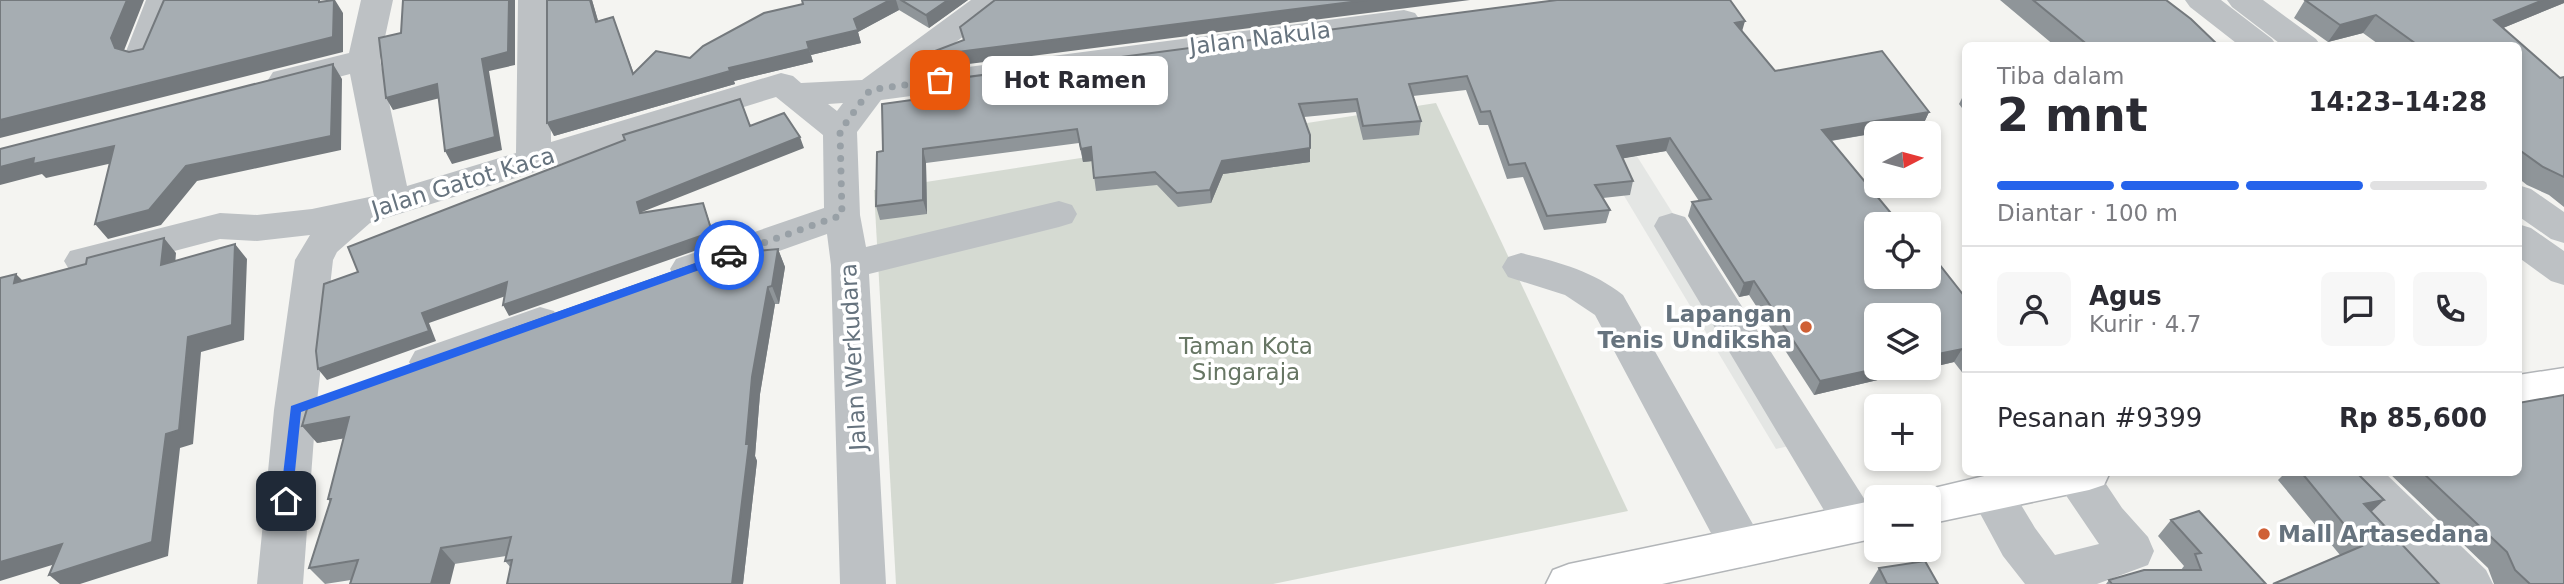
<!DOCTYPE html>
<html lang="id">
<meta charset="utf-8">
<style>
:root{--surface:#fff;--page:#f7f7f7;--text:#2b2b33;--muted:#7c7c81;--line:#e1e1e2;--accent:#2563eb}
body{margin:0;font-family:"DejaVu Sans",sans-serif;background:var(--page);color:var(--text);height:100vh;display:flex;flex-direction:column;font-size:26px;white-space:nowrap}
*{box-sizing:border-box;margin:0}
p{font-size:23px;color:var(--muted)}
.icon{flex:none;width:38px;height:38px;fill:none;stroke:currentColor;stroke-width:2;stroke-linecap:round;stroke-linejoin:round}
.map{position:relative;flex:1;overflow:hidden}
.drawer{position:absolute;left:1962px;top:42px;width:560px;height:434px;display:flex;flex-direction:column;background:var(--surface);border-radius:10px;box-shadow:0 4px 10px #0003}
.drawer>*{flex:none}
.needle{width:46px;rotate:84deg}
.fabs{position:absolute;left:1864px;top:121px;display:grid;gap:14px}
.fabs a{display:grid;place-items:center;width:77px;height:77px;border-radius:10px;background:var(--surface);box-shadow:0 4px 10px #0003;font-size:35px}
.pin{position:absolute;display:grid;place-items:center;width:60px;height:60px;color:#fff;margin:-30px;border-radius:14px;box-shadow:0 4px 10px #0006}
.courier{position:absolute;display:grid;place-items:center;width:70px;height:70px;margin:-35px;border:5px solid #2563eb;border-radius:50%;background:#fff;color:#222;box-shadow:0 2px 9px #0007}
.bubble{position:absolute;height:49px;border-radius:10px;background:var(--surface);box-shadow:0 4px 10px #0003;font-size:23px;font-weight:600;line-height:49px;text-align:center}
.headline em{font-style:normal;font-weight:600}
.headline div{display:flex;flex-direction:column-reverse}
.headline{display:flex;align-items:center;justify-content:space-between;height:119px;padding:0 35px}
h1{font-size:46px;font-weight:600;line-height:52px}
.bar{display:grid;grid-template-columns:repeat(4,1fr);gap:10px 7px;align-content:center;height:84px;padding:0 35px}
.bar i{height:9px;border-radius:5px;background:var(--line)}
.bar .active{background:var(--accent)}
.bar p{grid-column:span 4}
.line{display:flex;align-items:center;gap:18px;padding:0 35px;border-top:2px solid var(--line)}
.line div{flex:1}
.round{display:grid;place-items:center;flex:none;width:74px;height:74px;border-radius:10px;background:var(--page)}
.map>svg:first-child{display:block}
.built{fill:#e4e6e4}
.green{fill:#d5dad2}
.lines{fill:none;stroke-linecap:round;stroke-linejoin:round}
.highway-casing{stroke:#b2b5b8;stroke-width:3}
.minor{fill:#bdc1c4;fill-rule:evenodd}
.highway{fill:#fff;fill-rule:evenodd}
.wall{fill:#8f9599}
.shaded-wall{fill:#74797d}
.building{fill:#a6adb2;stroke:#74797d;stroke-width:2}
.route{fill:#2563eb}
.done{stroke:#98a0a6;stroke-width:7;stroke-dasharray:0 12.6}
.poi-dot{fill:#cf6035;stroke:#fff;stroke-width:2.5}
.labels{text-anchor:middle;stroke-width:7;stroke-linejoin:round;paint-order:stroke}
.street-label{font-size:23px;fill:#66737e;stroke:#fff}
.poi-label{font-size:23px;font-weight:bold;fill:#66737e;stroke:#fff;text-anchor:end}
.park-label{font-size:23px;fill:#677664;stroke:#fff}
</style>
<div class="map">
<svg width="2564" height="584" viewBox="0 0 2564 584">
<rect width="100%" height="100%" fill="#f4f4f1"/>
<path class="built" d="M 1591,83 L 1815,440 L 1776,449 L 1620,189 Z"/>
<path class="green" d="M 1436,103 L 1628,511 L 1273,584 L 896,584 L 874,190 Z"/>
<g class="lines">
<g class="highway-casing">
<path id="highway" d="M 2564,368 L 2564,400 L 2518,407 L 2518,375 Z
M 2001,472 L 2110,472 L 2104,485 L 2089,490 L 1928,524 L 1928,497 L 1911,497 L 1913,493 Z
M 1876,500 L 1876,538 L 1662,584 L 1546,584 L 1553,570 L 1569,564 Z"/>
</g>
<path class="minor" d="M 146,0 L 178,0 L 157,54 L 153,61 L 141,64 L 129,61 L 125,54 Z
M 361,0 L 393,0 L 380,60 L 407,186 L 516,153 L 518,0 L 550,0 L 551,142 L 781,73 L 793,76 L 801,83 L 862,80 L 971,0 L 1007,0 L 1002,7 L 914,74 L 1404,10 L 1415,13 L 1420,20 L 1415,27 L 1404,30 L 881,100 L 857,132 L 860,215 L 866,247 L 1059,201 L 1072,205 L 1077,214 L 1072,223 L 1059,227 L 869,274 L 886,584 L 840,584 L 831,265 L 827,234 L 689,283 L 676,279 L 670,269 L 676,259 L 824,208 L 823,135 L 776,97 L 370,223 L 337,252 L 333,260 L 316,410 L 303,584 L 257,584 L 274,410 L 295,260 L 310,235 L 257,241 L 220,239 L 83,275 L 70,271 L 64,261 L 70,251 L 220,213 L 257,215 L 312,209 L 374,196 L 350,74 L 285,91 L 273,88 L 268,80 L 273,72 L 349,53 ZM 843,103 L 837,111 L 828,104 Z
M 2185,0 L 2221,0 L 2272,39 L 2277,46 L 2240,46 L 2190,7 Z
M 2227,0 L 2263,0 L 2316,39 L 2321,46 L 2283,46 L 2232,7 Z
M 2518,185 L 2531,189 L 2564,212 L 2564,243 L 2551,239 L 2518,216 Z
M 1672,213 L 1685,217 L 1872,511 L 1876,520 L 1872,537 L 1856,543 L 1840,537 L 1654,226 L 1659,217 Z
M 2518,224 L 2531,228 L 2564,251 L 2564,285 L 2551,281 L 2518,257 Z
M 1521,253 C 1558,262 1593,271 1623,295 L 1759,535 L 1765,549 L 1759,563 L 1743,568 L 1727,563 L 1595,315 L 1565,295 L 1508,277 L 1502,267 L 1508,257 Z
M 540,307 L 554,311 L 560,322 L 554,333 L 429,378 L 415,373 L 409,362 L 415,351 Z
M 2056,472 L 2098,472 L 2122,508 L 2148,537 L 2154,551 L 2148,565 L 2097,584 L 2025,584 L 2003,556 L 1969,493 L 1976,480 L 1991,475 L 2006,480 L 2035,528 L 2055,555 L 2099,544 L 2061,488 Z
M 2334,472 L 2384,472 L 2486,570 L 2493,584 L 2440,584 L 2340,485 Z"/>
<use href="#highway" class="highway"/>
</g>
<path class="wall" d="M 547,0 L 592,0 L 598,21 L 613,17 L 634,74 L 690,58 L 803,4 L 802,0 L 968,0 L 929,28 L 899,10 L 858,32 L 861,43 L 811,55 L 813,62 L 734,81 L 735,84 L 554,136 Z
M 2000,0 L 2166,0 L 2219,46 L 2055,46 Z
M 2305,0 L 2564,0 L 2564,3 L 2503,28 L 2560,78 L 2564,77 L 2564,207 L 2549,195 L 2527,185 L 2518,178 L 2518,46 L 2381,46 L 2363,33 L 2328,42 L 2294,18 Z
M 1742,32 L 1775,71 L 1929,112 L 1923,125 L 1831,141 L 1876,224 L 1965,297 L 1965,376 L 1954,362 L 1814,395 L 1749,295 L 1739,297 L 1688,216 L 1692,202 L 1699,201 L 1666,151 L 1623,158 L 1633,181 L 1630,195 L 1603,198 L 1610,210 L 1606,223 L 1544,230 L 1523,177 L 1507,179 L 1488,125 L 1479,125 L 1466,90 L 1413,96 L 1421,121 L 1419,135 L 1363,140 L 1356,112 L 1304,117 L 1310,162 L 1223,174 L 1211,203 L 1178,207 L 1157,185 L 1096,191 L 1092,161 L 1083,162 L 1079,143 L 926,163 L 927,214 L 880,220 L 876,206 L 883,151 L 926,98 Z
M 1965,94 L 1965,112 L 1959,104 L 1963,96 Z
M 778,249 L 785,267 L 779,304 L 775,304 L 760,394 L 755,456 L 757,461 L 743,584 L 507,584 L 511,568 L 505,561 L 506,556 L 325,584 L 309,568 L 330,502 L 328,499 L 344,438 L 317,443 L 489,343 Z
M 2518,403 L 2564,584 L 2494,584 L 2488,568 L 2388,472 L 2518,472 Z
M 2286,472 L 2356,472 L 2372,512 L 2439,584 L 2340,555 L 2278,480 Z
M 2171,520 L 2266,584 L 2106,584 L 2109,580 L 2181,570 L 2184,566 L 2158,536 Z
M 1879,568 L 1938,584 L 1869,584 Z"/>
<path class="shaded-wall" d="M 127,0 L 144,0 L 123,53 L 115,48 L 111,38 Z
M 334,0 L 335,0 L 343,13 L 343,52 L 0,138 L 0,120 Z
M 509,0 L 515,0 L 515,65 L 489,71 L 502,150 L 452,164 L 445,151 L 482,59 Z
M 590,0 L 592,0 L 602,34 L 596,22 Z
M 890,0 L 896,0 L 899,10 L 858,32 L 861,43 L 811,55 L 807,42 Z
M 948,0 L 968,0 L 929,28 L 926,15 Z
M 1367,0 L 1470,0 L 937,68 L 934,55 Z
M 2543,0 L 2564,0 L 2564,3 L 2481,37 L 2494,20 Z
M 2376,15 L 2363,33 L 2328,42 L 2340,25 Z
M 1745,21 L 1741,35 L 1735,23 Z
M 809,49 L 813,62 L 734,81 L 735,84 L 554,136 L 547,123 L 729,68 Z
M 333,64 L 342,79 L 341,150 L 197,181 L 161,225 L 108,239 L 95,224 Z
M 437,84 L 444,97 L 393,110 L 386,98 Z
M 1929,112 L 1923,125 L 1817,143 L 1822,130 Z
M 800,137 L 804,148 L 642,212 L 645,224 L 640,213 L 637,202 Z
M 1670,138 L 1666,151 L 1614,160 L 1617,146 Z
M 114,146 L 126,160 L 46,178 L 42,174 L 0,185 L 0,167 L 34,158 Z
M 1091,147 L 1093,161 L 1083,162 L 1081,149 Z
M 1310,148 L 1310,162 L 1223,174 L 1211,203 L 1210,190 L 1222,161 Z
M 923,149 L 926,163 L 927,214 L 923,200 Z
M 703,203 L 717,243 L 509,316 L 503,305 Z
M 164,238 L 176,253 L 174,279 L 161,265 Z
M 235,244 L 247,259 L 244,340 L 201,352 L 193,444 L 180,448 L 168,556 L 80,584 L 60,584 L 49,575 L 166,434 L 188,337 Z
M 778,249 L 785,267 L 779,304 L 772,286 Z
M 16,274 L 30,288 L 14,283 Z
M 1754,281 L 1749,295 L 1739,297 L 1744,283 Z
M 507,282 L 514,293 L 429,323 L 436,341 L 327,380 L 318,369 L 422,313 Z
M 768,287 L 775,304 L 760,394 L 755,456 L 757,461 L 743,584 L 732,584 L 752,377 Z
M 1962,349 L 1954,362 L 1814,395 L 1820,381 L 1880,368 L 1928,368 L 1928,356 Z
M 349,417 L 363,435 L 317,443 L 302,426 Z
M 2384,500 L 2367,516 L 2364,504 Z
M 62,544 L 78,557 L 0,581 L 0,562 Z
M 441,548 L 455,564 L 450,584 L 431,584 Z"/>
<path class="building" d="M 0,0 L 127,0 L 111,38 L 115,48 L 129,52 L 143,49 L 164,0 L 319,0 L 319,2 L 334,0 L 333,37 L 0,120 Z
M 403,0 L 509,0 L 508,52 L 482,59 L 495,137 L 445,151 L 437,84 L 386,98 L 379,38 L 401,33 Z
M 547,0 L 590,0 L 596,22 L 613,17 L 633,74 L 656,51 L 690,58 L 703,46 L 764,13 L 803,4 L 802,0 L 890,0 L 854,19 L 858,30 L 807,42 L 809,49 L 729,68 L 730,71 L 547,123 Z
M 901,0 L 948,0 L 926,15 Z
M 995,0 L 1367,0 L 934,55 L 935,51 L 964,40 L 960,27 Z
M 1557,0 L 1730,0 L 1745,21 L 1735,23 L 1775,71 L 1882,51 L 1929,112 L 1822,130 L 1900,224 L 1876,224 L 1876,276 L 1928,276 L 1928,250 L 1965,297 L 1965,353 L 1962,349 L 1928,356 L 1928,315 L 1876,315 L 1876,368 L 1880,368 L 1820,381 L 1754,281 L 1744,283 L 1692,202 L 1711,199 L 1670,138 L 1617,146 L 1633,181 L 1595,185 L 1610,210 L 1547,216 L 1525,163 L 1509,165 L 1490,111 L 1481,112 L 1467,76 L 1409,84 L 1421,121 L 1363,126 L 1357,99 L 1299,104 L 1310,135 L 1310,148 L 1222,161 L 1210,190 L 1177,193 L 1155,172 L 1094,178 L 1091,147 L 1081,149 L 1077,129 L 923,149 L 923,200 L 876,206 L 877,152 L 883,151 L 882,104 L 926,98 L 929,82 Z
M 2033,0 L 2166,0 L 2191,19 L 2219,46 L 2089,46 Z
M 2305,0 L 2543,0 L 2494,20 L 2560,78 L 2564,77 L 2564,177 L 2543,167 L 2518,149 L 2518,46 L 2419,46 L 2376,15 L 2340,25 Z
M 333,64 L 331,136 L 186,166 L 149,210 L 95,224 L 114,146 L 33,164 L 34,158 L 0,167 L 0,149 Z
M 740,99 L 750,126 L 784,113 L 800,137 L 637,202 L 640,213 L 703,203 L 712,232 L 503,305 L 507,282 L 422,313 L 429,331 L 318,369 L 316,351 L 324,284 L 358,272 L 348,247 L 625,140 L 623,135 Z
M 164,238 L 161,265 L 235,244 L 232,325 L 188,337 L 179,430 L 166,434 L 152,542 L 49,575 L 62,544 L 0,562 L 0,278 L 16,274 L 14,283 L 86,264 L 87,258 Z
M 778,249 L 772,286 L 768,287 L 752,377 L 746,444 L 749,444 L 732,584 L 507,584 L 512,560 L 505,561 L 511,537 L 441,548 L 431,584 L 350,584 L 358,560 L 309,568 L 331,499 L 328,499 L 349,417 L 302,426 L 309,402 L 463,347 L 489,343 L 490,337 L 724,254 Z
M 2564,395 L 2564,584 L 2530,584 L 2515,570 L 2507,552 L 2422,472 L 2518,472 L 2518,409 L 2520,409 L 2518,408 L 2518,403 Z
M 2301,472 L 2356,472 L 2384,500 L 2364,504 L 2439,584 L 2273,584 L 2362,546 Z
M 2199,511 L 2266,584 L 2112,584 L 2109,580 L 2144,570 L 2201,570 L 2195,554 L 2201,553 L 2171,520 Z
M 1925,561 L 1938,584 L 1887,584 L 1879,568 Z"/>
<path class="route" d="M 729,251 L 733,252 L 733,258 L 301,412 L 292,501 L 291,505 L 281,505 L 280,501 L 291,406 Z"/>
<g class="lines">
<path class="done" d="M 729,255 L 842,215 L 840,131 L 870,90 L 940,80"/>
</g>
<g class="poi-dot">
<circle cx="1806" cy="327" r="7"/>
<circle cx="2264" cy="534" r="7"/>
</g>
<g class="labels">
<g class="street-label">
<text transform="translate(1260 38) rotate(-7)" y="8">Jalan Nakula</text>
<text transform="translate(463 182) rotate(-17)" y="8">Jalan Gatot Kaca</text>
<text transform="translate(853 357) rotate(-93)" y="8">Jalan Werkudara</text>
</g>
<g class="poi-label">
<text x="1792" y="322">Lapangan<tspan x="1792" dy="26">Tenis Undiksha</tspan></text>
<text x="2278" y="542" text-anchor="start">Mall Artasedana</text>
</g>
<g class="park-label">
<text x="1246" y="354">Taman Kota<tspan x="1246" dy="26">Singaraja</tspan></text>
</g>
</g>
</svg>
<div class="fabs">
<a><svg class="needle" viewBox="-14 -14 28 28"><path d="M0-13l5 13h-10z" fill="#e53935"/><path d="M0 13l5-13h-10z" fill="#7c7c81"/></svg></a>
<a><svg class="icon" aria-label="locate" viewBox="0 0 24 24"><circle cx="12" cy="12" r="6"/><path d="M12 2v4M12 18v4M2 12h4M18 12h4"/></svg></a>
<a><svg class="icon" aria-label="layers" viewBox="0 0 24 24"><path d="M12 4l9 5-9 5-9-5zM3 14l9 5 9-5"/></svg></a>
<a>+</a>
<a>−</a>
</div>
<div class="pin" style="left:940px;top:80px;background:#ea580c"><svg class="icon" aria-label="bag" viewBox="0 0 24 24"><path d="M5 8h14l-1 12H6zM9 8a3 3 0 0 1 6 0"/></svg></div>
<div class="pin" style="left:286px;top:501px;background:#1f2937"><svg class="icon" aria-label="home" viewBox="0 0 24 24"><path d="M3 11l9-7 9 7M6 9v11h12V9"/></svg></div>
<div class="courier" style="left:729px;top:255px"><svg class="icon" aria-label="car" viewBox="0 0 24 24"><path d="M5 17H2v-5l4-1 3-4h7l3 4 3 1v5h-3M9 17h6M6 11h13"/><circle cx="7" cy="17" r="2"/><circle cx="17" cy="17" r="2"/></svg></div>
<div class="bubble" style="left:982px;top:56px;width:186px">Hot Ramen</div>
<section class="drawer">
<div class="headline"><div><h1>2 mnt</h1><p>Tiba dalam</p></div><em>14:23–14:28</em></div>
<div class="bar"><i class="active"></i><i class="active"></i><i class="active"></i><i></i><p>Diantar · 100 m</p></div>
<div class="line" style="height:126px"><a class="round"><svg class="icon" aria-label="person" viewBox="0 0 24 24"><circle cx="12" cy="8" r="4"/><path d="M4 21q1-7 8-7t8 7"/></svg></a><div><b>Agus</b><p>Kurir · 4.7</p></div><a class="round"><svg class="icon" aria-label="chat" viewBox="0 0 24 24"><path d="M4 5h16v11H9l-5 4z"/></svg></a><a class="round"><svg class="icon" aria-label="phone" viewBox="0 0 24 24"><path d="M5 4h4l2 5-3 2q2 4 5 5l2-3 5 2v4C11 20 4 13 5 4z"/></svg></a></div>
<div class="line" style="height:91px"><div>Pesanan #9399</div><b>Rp 85,600</b></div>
</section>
</div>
